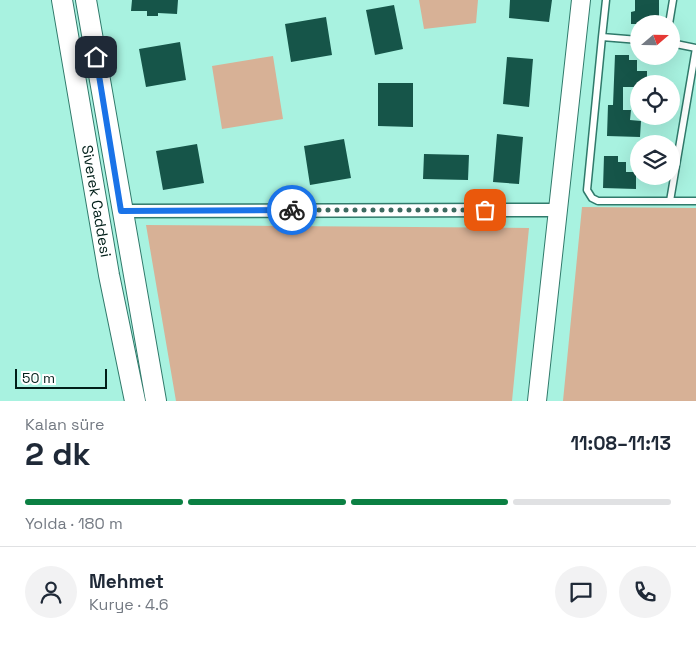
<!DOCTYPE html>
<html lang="tr">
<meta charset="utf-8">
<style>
:root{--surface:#fff;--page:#f2f2f3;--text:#1f2937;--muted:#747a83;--line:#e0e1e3;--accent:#0b8043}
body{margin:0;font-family:"Space Grotesk",sans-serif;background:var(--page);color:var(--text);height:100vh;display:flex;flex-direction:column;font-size:19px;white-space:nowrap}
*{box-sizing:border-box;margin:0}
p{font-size:16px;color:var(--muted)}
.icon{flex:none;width:28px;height:28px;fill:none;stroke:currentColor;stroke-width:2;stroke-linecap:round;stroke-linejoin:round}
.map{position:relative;height:401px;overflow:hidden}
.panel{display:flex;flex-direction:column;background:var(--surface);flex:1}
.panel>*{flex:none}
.needle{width:32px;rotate:70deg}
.tools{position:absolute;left:630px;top:15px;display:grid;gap:10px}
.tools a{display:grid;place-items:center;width:50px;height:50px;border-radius:50%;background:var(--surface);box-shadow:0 5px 20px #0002;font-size:25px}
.scale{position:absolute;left:15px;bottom:12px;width:92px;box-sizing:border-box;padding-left:5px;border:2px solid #011f19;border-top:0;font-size:14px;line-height:18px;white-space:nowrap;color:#011f19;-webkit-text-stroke:4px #fff;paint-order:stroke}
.pin{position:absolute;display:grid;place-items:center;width:42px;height:42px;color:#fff;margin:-21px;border-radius:10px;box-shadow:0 2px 8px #0006}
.courier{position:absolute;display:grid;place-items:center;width:50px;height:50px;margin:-25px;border:4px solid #1a73e8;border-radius:50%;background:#fff;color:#222;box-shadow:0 1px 6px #0007}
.overview em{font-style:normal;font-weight:600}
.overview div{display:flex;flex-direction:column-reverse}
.overview{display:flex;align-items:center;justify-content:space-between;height:85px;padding:0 25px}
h1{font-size:32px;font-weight:600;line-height:38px}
.bar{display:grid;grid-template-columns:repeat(4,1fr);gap:8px 5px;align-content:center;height:60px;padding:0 25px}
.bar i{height:6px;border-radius:4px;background:var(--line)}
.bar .active{background:var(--accent)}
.bar p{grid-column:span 4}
.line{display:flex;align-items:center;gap:12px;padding:0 25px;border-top:1px solid var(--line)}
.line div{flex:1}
.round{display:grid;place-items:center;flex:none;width:52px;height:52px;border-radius:26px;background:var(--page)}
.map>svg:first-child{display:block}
.green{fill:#d7b196}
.building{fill:#165549}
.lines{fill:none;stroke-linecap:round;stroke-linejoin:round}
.lane-casing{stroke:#307a6b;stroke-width:9}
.street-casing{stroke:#307a6b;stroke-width:15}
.secondary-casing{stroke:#307a6b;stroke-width:20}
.primary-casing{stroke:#307a6b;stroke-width:22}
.lane{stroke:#fff;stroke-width:6}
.street{stroke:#fff;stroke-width:12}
.secondary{stroke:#fff;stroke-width:18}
.primary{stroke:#fff;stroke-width:20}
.done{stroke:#3b695f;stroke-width:5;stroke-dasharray:0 9}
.route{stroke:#1a73e8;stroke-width:6}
.labels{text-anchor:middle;stroke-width:5;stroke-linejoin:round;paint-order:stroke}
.street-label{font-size:15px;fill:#011f19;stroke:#fff}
</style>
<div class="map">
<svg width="696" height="401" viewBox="0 0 696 401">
<rect width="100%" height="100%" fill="#a8f2e0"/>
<path class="green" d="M 419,0 L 478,0 L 476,23 L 424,29 Z
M 273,56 L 283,119 L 222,129 L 212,66 Z
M 582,207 L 696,208 L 696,401 L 563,401 Z
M 146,225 L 529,228 L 512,401 L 176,401 Z"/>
<path class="building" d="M 132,0 L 178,0 L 177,14 L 158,13 L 158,16 L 147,16 L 147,11 L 131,11 Z
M 510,0 L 552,0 L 549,22 L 509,18 Z
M 635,0 L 659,0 L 659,24 L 631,24 L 631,12 L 635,11 Z
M 394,5 L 403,49 L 375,55 L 366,10 Z
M 326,17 L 332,55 L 291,62 L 285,24 Z
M 180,42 L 186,80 L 146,87 L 139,49 Z
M 615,55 L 629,55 L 629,60 L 637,60 L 637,71 L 647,71 L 647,84 L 639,84 L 639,87 L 623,87 L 623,110 L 631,110 L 630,120 L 641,121 L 640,137 L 607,136 L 608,105 L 613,105 Z
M 507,57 L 533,59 L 529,107 L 503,104 Z
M 378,83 L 413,83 L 413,127 L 378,126 Z
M 497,134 L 523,137 L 519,184 L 493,182 Z
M 344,139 L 351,178 L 310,185 L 304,146 Z
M 197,144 L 204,183 L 163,190 L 156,151 Z
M 424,154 L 469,155 L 468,180 L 423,179 Z
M 604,156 L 618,156 L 618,162 L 626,162 L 626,172 L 636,172 L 636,189 L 603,188 Z"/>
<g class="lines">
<g class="lane-casing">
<path id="lane" d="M 669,24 L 673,0
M 602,37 L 606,0
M 639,40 L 602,37 L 587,190 L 592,198 L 598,201 L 696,201
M 671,43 L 696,48
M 670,201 L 696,48"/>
</g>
<g class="street-casing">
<path id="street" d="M 121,211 L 559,210"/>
</g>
<g class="secondary-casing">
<path id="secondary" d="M 537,401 L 581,0"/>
</g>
<g class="primary-casing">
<g id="primary">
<path id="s1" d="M 62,0 L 109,275 L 135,401"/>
<path d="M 86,0 L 156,401"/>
</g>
</g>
<use href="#lane" class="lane"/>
<use href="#street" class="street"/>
<use href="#secondary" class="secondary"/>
<use href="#primary" class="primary"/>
</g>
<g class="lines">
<path class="done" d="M 292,210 L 485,210"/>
<path class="route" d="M 96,57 L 121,211 L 292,210"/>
</g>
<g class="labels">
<g class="street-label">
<text dy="5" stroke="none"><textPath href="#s1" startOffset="204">Siverek Caddesi</textPath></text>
</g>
</g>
</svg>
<div class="tools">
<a><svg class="needle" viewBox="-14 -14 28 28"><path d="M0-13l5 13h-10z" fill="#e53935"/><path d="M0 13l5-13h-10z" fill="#747a83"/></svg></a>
<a><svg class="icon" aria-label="locate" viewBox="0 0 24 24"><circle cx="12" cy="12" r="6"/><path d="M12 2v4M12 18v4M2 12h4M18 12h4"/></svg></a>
<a><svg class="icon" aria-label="layers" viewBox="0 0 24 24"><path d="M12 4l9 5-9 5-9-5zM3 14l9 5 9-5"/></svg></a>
</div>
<div class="scale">50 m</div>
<div class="pin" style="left:485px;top:210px;background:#ea580c"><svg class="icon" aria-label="bag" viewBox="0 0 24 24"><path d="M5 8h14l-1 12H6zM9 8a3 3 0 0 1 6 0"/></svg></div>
<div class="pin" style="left:96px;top:57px;background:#1f2937"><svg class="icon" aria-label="home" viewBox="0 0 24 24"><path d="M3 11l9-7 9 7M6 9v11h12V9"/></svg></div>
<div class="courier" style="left:292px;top:210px"><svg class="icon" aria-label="bike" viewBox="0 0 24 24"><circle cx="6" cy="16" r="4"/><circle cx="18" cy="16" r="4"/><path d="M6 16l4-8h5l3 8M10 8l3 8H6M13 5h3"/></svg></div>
</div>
<section class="panel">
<div class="overview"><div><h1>2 dk</h1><p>Kalan süre</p></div><em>11:08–11:13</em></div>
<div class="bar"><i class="active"></i><i class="active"></i><i class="active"></i><i></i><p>Yolda · 180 m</p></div>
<div class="line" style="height:90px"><a class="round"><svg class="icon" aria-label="person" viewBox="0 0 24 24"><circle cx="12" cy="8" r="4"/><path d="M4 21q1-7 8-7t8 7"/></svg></a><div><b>Mehmet</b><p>Kurye · 4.6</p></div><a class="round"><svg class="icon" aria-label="chat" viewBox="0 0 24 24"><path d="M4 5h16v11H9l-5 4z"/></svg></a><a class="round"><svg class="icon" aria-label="phone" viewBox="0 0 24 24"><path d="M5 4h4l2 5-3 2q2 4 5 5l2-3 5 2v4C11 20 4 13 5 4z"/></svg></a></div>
</section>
